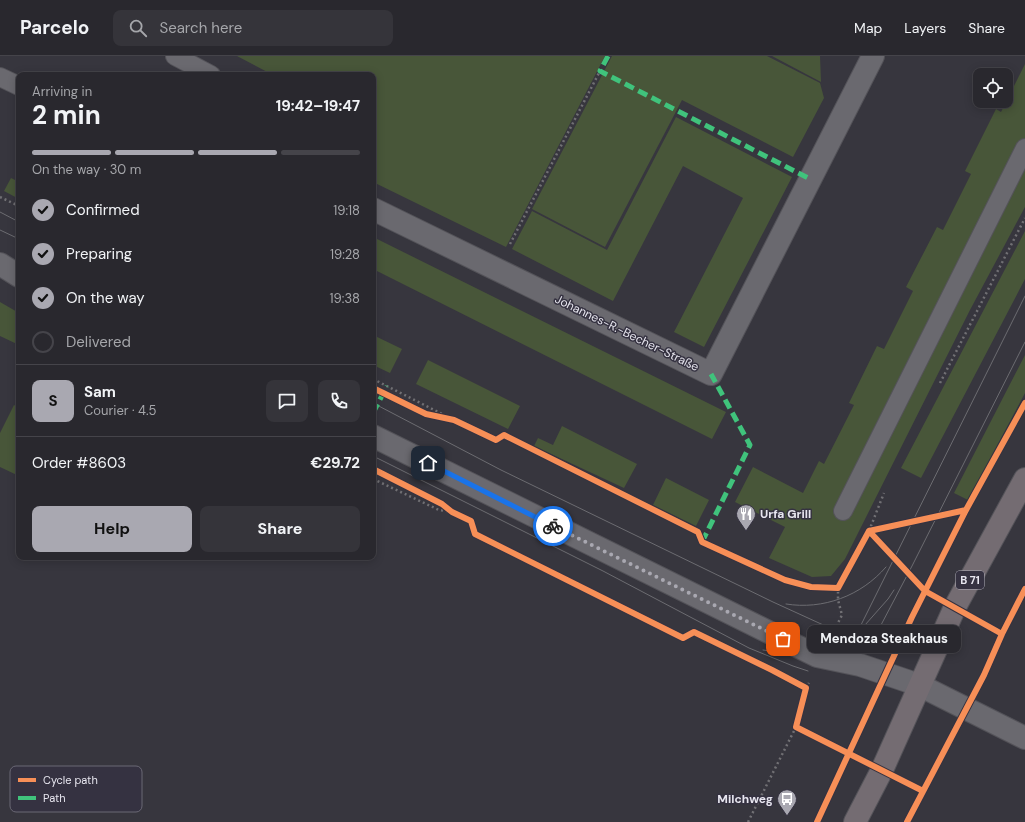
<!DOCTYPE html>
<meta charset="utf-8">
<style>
:root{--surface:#29282e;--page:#35343a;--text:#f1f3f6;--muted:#a5a6aa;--line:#45444a;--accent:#a9a8b1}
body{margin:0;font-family:"DM Sans",sans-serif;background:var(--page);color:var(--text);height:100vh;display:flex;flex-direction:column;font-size:15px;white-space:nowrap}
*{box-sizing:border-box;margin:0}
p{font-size:13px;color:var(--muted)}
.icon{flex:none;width:22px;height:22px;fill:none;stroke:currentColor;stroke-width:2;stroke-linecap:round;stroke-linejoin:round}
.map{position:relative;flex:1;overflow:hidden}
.sheet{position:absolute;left:16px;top:16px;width:360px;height:488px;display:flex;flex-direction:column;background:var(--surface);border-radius:8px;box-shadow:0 2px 10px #0003,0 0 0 1px var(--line)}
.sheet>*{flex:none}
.fabs{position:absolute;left:973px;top:12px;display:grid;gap:8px}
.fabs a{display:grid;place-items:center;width:40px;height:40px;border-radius:8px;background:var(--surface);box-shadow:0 2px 10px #0003,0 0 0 1px var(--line);font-size:20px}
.pin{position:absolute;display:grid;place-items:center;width:34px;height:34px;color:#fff;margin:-17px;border-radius:8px;box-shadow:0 2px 6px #0006}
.courier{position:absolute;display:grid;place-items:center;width:40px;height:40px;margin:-20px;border:3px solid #1a73e8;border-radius:50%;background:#fff;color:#222;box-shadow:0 1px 5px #0007}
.bubble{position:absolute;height:28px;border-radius:8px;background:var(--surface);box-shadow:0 2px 10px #0003,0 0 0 1px var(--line);font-size:13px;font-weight:700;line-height:28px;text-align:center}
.overview em{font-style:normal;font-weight:700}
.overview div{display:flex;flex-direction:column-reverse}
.overview{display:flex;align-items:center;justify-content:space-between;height:68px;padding:0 16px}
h1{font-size:26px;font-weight:700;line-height:30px}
.bar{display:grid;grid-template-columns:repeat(4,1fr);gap:6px 4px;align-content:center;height:48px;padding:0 16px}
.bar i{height:5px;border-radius:3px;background:var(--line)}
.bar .selected{background:var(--accent)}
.bar p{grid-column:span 4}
.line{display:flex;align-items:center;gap:10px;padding:0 16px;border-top:1px solid var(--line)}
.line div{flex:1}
.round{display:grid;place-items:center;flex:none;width:42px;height:42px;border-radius:8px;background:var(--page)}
ol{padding:0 16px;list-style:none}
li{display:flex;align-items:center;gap:12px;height:44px}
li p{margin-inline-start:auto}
li .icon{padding:4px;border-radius:50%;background:var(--accent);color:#111;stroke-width:4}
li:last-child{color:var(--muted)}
li i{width:22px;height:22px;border:2px solid var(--line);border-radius:50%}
.cta{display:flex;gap:8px;margin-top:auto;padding:8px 16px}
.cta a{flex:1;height:46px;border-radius:8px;background:var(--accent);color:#111;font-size:16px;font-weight:700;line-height:46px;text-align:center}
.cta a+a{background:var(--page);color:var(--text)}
header{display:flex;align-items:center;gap:24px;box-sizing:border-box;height:56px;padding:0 20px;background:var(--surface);border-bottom:1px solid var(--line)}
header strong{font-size:19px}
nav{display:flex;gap:22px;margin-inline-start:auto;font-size:14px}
.search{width:280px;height:36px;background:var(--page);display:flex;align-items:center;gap:10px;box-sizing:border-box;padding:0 14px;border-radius:8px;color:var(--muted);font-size:15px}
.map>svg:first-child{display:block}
.green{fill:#485639}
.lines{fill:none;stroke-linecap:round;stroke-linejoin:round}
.lane-casing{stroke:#545359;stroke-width:20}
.street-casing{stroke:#545359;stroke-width:24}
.primary-casing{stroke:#545359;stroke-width:24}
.path{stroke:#717074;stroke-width:2.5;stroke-dasharray:2 3;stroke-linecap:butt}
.lane{stroke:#6a696f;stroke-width:18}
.street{stroke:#6a696f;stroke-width:22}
.primary{stroke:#746c72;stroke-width:22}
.tram{stroke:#6c6c71;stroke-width:1}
.quiet{stroke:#40c37c;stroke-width:5;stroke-dasharray:10 5;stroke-linecap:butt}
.cycleway-casing{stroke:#353241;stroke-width:8}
.cycleway{stroke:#f78f57;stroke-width:6}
.done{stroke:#a9a8b1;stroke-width:4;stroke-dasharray:0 7.2}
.route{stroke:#1a73e8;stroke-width:5}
.labels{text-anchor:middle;stroke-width:3;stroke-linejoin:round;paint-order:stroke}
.shield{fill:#353241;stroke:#b2b0bb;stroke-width:1}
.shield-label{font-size:11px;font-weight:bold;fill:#e7e6ef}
.street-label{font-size:12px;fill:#e7e6ef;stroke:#353241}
.poi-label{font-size:12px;font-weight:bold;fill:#e7e6ef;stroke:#353241;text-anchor:start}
.key{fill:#353241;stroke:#6a6875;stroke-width:1}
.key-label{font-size:11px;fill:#e7e6ef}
</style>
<header>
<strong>Parcelo</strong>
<div class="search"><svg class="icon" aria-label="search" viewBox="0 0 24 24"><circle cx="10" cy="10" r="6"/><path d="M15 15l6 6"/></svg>Search here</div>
<nav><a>Map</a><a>Layers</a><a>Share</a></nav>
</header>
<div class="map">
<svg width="1025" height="766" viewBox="0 0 1025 766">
<rect width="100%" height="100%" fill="#37363e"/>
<path class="green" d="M 237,0 L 605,0 L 506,191 L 373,126 L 373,19 L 273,19 Z
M 612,0 L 767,0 L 820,27 L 824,42 L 793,101 L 682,44 L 605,191 L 532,153 Z
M 772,0 L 820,0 L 821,26 Z
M 1025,8 L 1025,151 L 970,254 L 845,503 L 831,520 L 812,521 L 769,502 L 785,471 L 735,446 L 753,411 L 803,437 L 819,405 L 824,408 L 854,349 L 849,347 L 877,290 L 884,293 L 913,235 L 906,231 L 937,171 L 943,174 L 971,118 L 965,115 L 996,53 L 1001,56 Z
M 676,61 L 792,121 L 704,291 L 674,276 L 743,142 L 683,110 L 613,245 L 512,193 L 532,155 L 607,194 Z
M 11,122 L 19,126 L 19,143 L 4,135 Z
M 1025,175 L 1025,223 L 921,422 L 901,412 Z
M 373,181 L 726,356 L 712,383 L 373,213 Z
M 0,246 L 19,257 L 19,289 L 0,280 Z
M 373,279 L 402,293 L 390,317 L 373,309 Z
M 1025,299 L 1025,337 L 968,444 L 954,437 Z
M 428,304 L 520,350 L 508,373 L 416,328 Z
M 14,349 L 19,352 L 19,420 L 0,411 L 0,377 Z
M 562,370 L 637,408 L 624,432 L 534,390 L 538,382 L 553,389 Z
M 666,422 L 709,444 L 696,470 L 653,449 Z"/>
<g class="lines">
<g class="lane-casing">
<path id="lane" d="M 175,0 L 211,19
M 0,21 L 19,30
M 843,455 L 1025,92"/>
</g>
<g class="street-casing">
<path id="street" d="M 373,153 L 711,318 L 873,0
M 0,208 L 19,220
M 373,380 L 817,600 L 860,609 L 919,629 L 1025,682"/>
</g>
<g class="primary-casing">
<path id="primary" d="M 855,766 L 882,714 L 955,551 L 1025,423"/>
</g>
<path class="path" d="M 0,141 L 19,150
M 510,188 L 600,15
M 373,323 L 454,364
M 940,327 L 1025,162
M 373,423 L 439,454 L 452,456
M 869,475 L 884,437
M 834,575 L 842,559 L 838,544 L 838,532
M 806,632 L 809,627
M 748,766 L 796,671"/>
<use href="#lane" class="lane"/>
<use href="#street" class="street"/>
<use href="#primary" class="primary"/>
<path class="tram" d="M 0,156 L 19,166
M 0,174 L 19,183
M 373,347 L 501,414 L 773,546 L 854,583
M 373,400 L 603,515 L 749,592 L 793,610 L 808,615
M 786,548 C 823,554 861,540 886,511
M 865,569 L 888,543 L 894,534
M 881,569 L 912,510 L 1025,286
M 852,587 L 1025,240
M 763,594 C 789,598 811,598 836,588 C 842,585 848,583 853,579"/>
<path class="quiet" d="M 608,0 L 600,15 L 810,123
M 373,357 L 387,330
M 702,486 L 750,389 L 711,318"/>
<g class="cycleway-casing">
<path id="cycleway" d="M 373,332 L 426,358 L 454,364 L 496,384 L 504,379 L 698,476 L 702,486 L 785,524 L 811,531 L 838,532 L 869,475 L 966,454
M 373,413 L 442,448 L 452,456 L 471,465 L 475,478 L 683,582 L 694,576 L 772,614 L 806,632 L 796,671 L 923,735
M 869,475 L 925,535 L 1002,578
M 817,766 L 912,561 L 966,454 L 1025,347
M 907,766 L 984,619 L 1002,578 L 1025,533"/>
</g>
<use href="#cycleway" class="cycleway"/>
</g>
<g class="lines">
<path class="done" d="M 553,470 L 783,583"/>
<path class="route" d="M 428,407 L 553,470"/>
</g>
<defs>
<g id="restaurant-pin" transform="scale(1)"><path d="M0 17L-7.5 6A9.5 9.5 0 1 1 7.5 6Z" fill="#a9a8b1" stroke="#353241"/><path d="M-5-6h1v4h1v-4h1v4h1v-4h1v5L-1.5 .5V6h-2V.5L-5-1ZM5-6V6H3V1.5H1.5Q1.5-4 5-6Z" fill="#fff"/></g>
<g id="bus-pin" transform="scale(1)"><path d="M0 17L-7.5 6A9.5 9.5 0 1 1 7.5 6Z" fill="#a9a8b1" stroke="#353241"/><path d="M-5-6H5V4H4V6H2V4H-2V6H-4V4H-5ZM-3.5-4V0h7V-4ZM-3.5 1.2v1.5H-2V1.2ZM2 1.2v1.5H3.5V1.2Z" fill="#fff"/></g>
</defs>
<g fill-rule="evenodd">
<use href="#restaurant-pin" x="746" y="458"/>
<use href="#bus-pin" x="787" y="743"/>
</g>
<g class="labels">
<rect class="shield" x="956" y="515" width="28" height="18" rx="3"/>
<g class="shield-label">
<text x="970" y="528">B 71</text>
</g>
<g class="street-label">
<text transform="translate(627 277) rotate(26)" y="4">Johannes-R.-Becher-Straße</text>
</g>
<g class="poi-label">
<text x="760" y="462">Urfa Grill</text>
<text x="773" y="747" text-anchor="end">Milchweg</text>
</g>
</g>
<rect x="10" y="710" width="132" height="46" rx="6" class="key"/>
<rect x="18" y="722" width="18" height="4" fill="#f78f57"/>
<rect x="18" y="740" width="18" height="4" fill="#40c37c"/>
<g class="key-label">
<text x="43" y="728">Cycle path</text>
<text x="43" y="746">Path</text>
</g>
</svg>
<div class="fabs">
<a><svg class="icon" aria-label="locate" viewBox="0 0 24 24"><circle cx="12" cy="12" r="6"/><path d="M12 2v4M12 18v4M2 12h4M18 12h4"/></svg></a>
</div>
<div class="pin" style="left:783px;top:583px;background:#ea580c"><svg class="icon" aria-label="bag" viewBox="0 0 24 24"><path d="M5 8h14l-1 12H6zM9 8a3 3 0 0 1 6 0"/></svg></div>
<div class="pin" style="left:428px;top:407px;background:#1f2937"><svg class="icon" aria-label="home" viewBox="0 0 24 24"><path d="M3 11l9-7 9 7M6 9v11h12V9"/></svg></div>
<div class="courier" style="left:553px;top:470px"><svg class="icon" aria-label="bike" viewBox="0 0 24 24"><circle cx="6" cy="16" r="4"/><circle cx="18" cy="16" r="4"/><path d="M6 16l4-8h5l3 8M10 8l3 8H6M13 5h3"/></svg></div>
<div class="bubble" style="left:807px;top:569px;width:154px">Mendoza Steakhaus</div>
<section class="sheet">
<div class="overview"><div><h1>2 min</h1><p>Arriving in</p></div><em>19:42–19:47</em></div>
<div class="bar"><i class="selected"></i><i class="selected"></i><i class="selected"></i><i></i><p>On the way · 30 m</p></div>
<ol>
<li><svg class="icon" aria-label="check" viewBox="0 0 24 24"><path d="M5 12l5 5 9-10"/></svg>Confirmed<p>19:18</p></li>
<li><svg class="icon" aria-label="check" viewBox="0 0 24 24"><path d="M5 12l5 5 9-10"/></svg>Preparing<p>19:28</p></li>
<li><svg class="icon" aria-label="check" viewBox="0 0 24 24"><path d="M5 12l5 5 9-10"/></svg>On the way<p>19:38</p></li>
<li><i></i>Delivered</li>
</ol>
<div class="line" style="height:72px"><b class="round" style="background:var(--accent);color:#111">S</b><div><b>Sam</b><p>Courier · 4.5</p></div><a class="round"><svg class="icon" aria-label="chat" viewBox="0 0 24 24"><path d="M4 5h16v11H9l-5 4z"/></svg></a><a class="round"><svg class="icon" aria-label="phone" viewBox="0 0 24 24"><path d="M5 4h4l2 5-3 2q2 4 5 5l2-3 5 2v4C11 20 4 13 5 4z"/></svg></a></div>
<div class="line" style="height:52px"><div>Order #8603</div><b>€29.72</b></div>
<div class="cta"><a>Help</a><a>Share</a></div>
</section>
</div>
